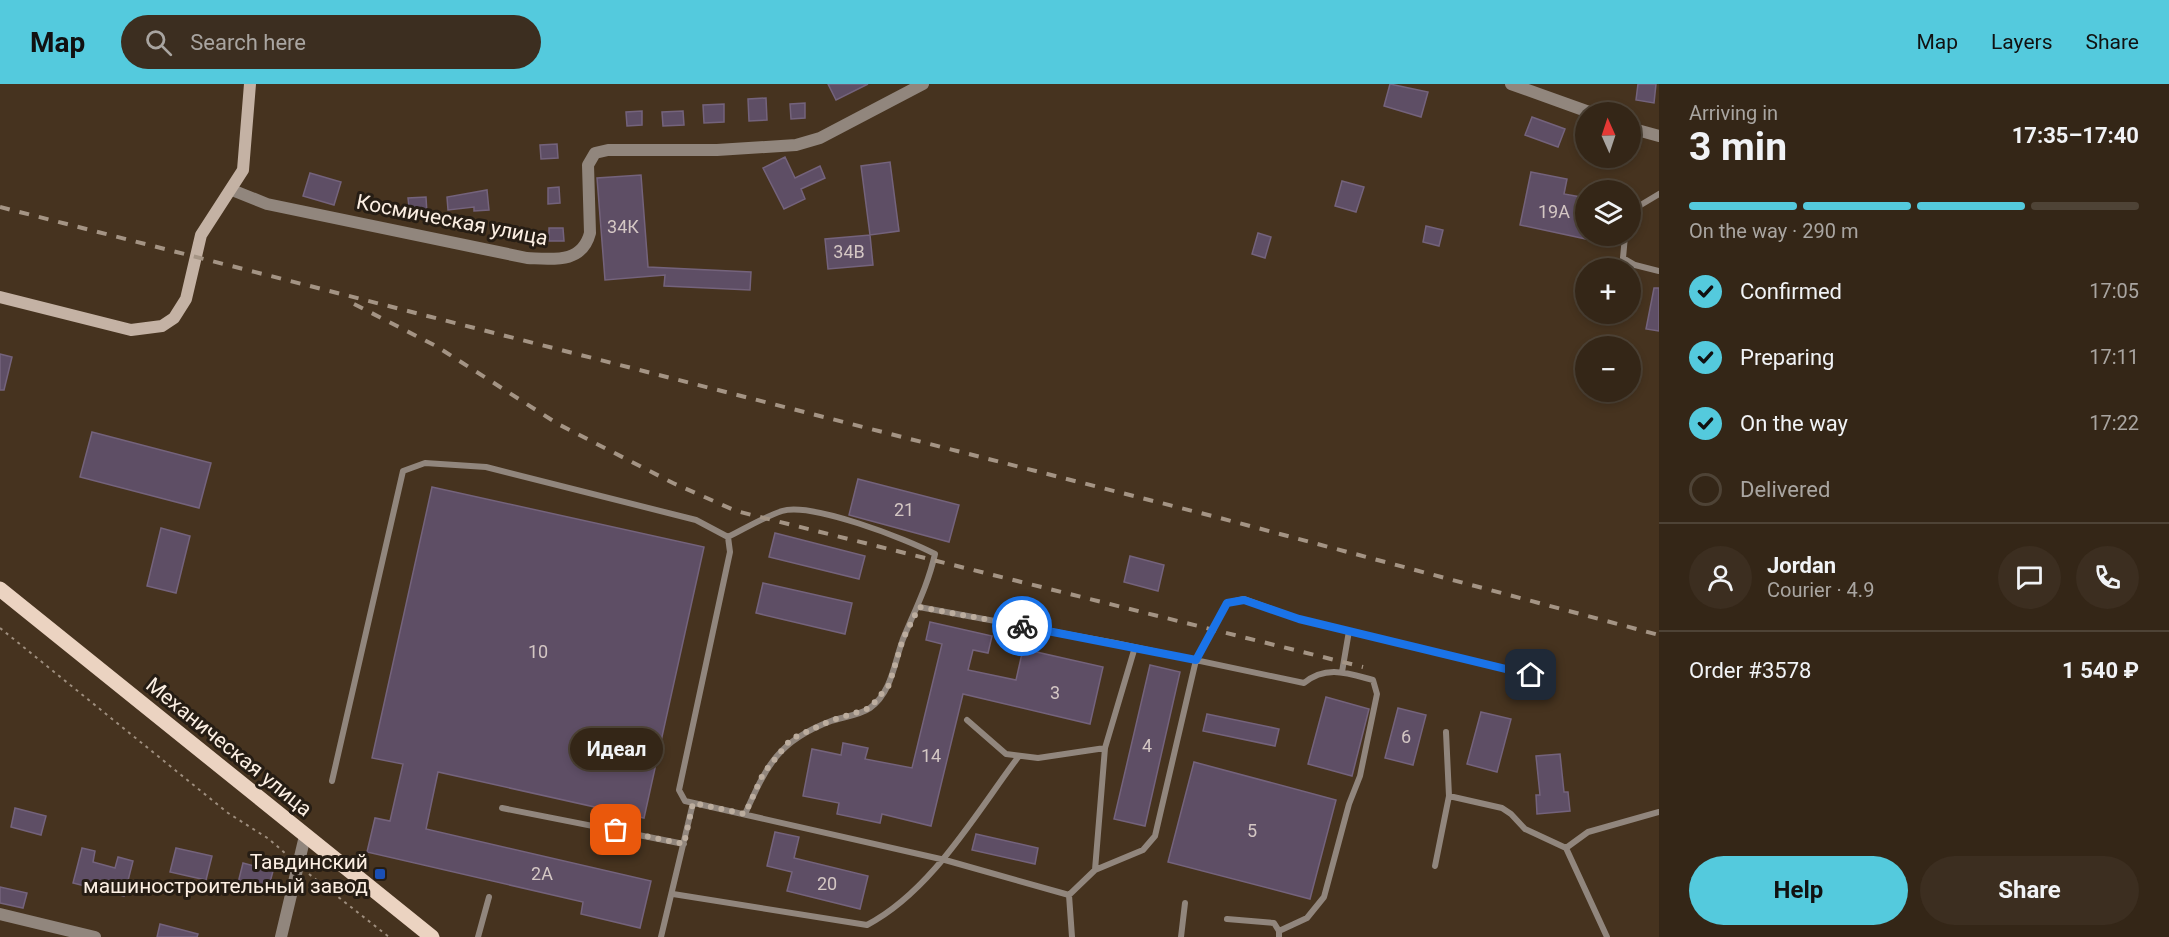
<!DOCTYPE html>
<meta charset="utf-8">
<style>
:root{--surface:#342617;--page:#3c2e20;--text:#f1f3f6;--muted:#a9a5a1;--line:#4e4336;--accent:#54cadd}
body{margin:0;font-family:Roboto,sans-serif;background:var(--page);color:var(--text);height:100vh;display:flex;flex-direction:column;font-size:22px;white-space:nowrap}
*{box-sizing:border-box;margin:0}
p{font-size:20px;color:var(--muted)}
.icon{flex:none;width:33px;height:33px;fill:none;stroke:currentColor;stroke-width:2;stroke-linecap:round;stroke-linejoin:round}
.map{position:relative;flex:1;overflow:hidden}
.sheet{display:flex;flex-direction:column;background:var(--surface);width:510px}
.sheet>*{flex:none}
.needle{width:39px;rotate:357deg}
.tools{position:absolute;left:1575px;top:18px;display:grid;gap:12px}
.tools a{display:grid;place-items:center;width:66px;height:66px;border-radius:50%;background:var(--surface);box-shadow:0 3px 9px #0003,0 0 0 2px var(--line);font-size:30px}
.pin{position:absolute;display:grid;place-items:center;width:51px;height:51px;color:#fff;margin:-26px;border-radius:12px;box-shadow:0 3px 9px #0006}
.courier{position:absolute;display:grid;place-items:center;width:60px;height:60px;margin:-30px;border:4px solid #1a73e8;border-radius:50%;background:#fff;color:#222;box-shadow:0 2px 8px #0007}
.bubble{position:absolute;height:42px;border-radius:21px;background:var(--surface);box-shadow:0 3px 9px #0003,0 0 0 2px var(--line);font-size:20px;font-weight:700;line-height:42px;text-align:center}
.overview em{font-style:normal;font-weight:700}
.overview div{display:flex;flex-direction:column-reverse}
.overview{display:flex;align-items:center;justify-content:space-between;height:102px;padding:0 30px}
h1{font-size:39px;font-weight:700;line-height:45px}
.bar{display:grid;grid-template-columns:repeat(4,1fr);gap:9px 6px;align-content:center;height:72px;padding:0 30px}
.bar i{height:8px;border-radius:4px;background:var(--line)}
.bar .current{background:var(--accent)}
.bar p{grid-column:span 4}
.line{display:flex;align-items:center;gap:15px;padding:0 30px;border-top:2px solid var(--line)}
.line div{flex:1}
.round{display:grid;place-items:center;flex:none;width:63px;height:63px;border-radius:32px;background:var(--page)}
ol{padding:0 30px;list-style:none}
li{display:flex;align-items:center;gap:18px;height:66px}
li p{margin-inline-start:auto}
li .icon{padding:6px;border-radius:50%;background:var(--accent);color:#111;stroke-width:4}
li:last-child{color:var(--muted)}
li i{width:33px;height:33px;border:3px solid var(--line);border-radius:50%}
.button{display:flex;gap:12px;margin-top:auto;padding:12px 30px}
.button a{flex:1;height:69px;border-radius:36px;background:var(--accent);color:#111;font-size:24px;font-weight:700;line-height:69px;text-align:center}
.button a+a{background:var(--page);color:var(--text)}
header{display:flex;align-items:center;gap:36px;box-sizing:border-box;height:84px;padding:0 30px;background:var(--accent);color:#111}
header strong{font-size:28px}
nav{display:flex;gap:33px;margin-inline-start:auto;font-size:21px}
.search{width:420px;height:54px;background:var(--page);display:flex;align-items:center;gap:15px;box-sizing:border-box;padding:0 21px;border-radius:33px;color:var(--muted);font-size:22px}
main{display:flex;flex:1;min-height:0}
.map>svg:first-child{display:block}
.building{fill:#5e4e65;stroke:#74637c;stroke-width:1.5}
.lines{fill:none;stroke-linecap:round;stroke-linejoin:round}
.path{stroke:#9e8e7e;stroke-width:2;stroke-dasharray:3 4.5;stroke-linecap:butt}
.lane{stroke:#91867d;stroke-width:6}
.street{stroke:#91867d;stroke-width:12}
.secondary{stroke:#c4b2a4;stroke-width:12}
.primary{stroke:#ebd3c1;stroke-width:15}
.rail{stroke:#a49484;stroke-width:4;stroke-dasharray:10 10;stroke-linecap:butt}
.done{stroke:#bcad9e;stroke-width:6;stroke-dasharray:0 10.8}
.route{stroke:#1a73e8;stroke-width:8}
.transit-dot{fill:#1a4fb4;stroke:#261d14;stroke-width:2}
.labels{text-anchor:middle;stroke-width:6;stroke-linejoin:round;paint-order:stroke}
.number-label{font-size:18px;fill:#d4c7c4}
.street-label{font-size:21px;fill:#fcefe3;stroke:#261d14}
.poi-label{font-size:21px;fill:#fcefe3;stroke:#261d14;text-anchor:end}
</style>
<header>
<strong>Map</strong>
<div class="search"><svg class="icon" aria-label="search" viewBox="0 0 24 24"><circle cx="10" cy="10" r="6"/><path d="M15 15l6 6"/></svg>Search here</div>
<nav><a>Map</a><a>Layers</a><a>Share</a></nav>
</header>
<main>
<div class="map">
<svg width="1659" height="853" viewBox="0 0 1659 853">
<rect width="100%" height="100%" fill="#46331f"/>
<path class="building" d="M 828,0 L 868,0 L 836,16 Z
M 1390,0 L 1428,8 L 1421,33 L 1384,22 Z
M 1638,0 L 1656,0 L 1654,19 L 1636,16 Z
M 766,14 L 767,36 L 749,37 L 748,15 Z
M 805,19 L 805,34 L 791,35 L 790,20 Z
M 724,20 L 724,38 L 704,39 L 703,21 Z
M 642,27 L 642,41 L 627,42 L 626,28 Z
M 683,27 L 684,41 L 663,42 L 662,28 Z
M 1532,33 L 1565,45 L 1558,63 L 1525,51 Z
M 557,60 L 558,74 L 541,75 L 540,61 Z
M 785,73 L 795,94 L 820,82 L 825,94 L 801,105 L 805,115 L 784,125 L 763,84 Z
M 890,78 L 899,147 L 870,151 L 861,82 Z
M 1531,88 L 1567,95 L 1564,110 L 1586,114 L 1586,155 L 1520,141 Z
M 310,89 L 341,98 L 334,121 L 303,112 Z
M 641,91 L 648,183 L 751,188 L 750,206 L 664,202 L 665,191 L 605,196 L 597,94 Z
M 1342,97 L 1364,103 L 1356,128 L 1335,122 Z
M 559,103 L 560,119 L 548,120 L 548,104 Z
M 487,106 L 489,126 L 474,127 L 474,123 L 448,126 L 447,113 Z
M 426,113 L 427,130 L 410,132 L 408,114 Z
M 1426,142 L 1443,146 L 1439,162 L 1423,158 Z
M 549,144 L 563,144 L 564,157 L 549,157 Z
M 1258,149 L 1271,153 L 1265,174 L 1252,170 Z
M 870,151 L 873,181 L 828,185 L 825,155 Z
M 1654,204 L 1659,204 L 1659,247 L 1646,245 Z
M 0,270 L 12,273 L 4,306 L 0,306 Z
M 92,348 L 211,379 L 199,424 L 80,393 Z
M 858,395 L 959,421 L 949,458 L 849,431 Z
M 432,403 L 704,463 L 644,734 L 438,688 L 426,745 L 651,797 L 640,844 L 581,830 L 583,818 L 367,768 L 375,734 L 390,737 L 403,680 L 372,674 Z
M 161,444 L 190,452 L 176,509 L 147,502 Z
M 775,449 L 865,472 L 859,495 L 769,473 Z
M 1130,472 L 1164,481 L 1158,507 L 1124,498 Z
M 763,499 L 852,519 L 845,550 L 756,529 Z
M 930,538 L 992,552 L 988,569 L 973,566 L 968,586 L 1016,596 L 1023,565 L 1103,583 L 1090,640 L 963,610 L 931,742 L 882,730 L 880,739 L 837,730 L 839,719 L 803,712 L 812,665 L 841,671 L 843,659 L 868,664 L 865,675 L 912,684 L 942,560 L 926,556 Z
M 1150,581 L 1180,588 L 1145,742 L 1114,735 Z
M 1326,613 L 1369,625 L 1352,692 L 1308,680 Z
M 1398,624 L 1426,631 L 1413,681 L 1385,674 Z
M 1481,628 L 1511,635 L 1497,688 L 1467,680 Z
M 1207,630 L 1279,645 L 1275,662 L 1203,647 Z
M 1560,670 L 1564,708 L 1568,708 L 1570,727 L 1537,730 L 1536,711 L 1540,711 L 1536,672 Z
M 1194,678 L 1336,716 L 1310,815 L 1168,778 Z
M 15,724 L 46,732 L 41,751 L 11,743 Z
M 775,748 L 799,753 L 794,774 L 868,792 L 860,825 L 787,807 L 792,788 L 767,782 Z
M 976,750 L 1038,764 L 1035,780 L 972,766 Z
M 82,764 L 95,767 L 93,778 L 115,784 L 118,773 L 133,777 L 124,812 L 73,799 Z
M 176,764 L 212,772 L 206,796 L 170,788 Z
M 243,779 L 273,787 L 268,806 L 238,799 Z
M 0,803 L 27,809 L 23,824 L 0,819 Z
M 160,840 L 198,850 L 197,853 L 157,853 Z"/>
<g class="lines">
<path class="path" d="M 0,544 L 228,729 L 269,755 L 287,771
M 309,790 L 389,853"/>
<path class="lane" d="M 1630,138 L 1639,122 L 1659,110
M 1625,152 L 1623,174 L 1635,181 L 1659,187
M 728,453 C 746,444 764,433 782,427 C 811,418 907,455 935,470 C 928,501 915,526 903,555 C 894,579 892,608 870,624 C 860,631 843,633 831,637 C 778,657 767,681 745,730
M 919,523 L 1115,559 L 1304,599 C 1326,581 1347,589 1373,596 L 1377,610 L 1360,692 L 1349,720 L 1324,813 L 1307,834 L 1279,847
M 1342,588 L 1349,547
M 967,636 L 1006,670 L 1038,674 L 1105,664
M 332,697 L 403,387 L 425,379 L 486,383 L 696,436 L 728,453 L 730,468 L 679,706 L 685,717 L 945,776 L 1069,811
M 1449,712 L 1502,724 L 1511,730 L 1525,745 L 1566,764 L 1607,853
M 502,724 L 684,760
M 1566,764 L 1588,748 L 1659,728
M 1435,782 L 1449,712 L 1446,648
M 1095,786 L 1105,664 L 1135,563
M 673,810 L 867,841 C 932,807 976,729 1019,672
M 1227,835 L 1274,839 L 1279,847 L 1279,853
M 478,853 L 489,813
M 661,853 L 693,719
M 1072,853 L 1069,811 L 1095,786 L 1143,766 L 1155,752 L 1196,576 L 1227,519 L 1244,515 L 1299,535 L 1531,591
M 1181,853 L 1185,819"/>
<path class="street" d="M 1511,0 L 1589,28
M 1630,44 L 1659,52
M 232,106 L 267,120 L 527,174 C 553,175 582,180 590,149 L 588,81 L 595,69 L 608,66 L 717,66 L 796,61 L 820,54 L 923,0
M 0,830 L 95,853
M 281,853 L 305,752"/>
<path class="secondary" d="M 0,213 L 131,246 L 162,242 L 174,234 L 186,215 L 201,151 L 243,86 L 250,0"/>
<path class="primary" d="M 0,505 L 432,853"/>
<path class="rail" d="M 0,123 L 1220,434 L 1659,551
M 354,220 L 436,262 L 558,340 L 673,399 L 736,427 L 1363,583"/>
</g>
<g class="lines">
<path class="done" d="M 616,746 L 684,760 L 693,719 L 745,730 L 763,690 L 791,655 L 830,637 L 870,624 L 889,601 L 903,555 L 919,523 L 1022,542"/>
<path class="route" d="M 1022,542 L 1196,576 L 1227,519 L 1244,516 L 1299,535 L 1531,591"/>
</g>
<rect class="transit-dot" x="374" y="784" width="12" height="12" rx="3"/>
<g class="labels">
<g class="number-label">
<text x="1554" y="134">19А</text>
<text x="623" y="149">34К</text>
<text x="849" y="174">34В</text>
<text x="904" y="432">21</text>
<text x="538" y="574">10</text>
<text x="1055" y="615">3</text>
<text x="1406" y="659">6</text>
<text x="1147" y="668">4</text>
<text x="931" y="678">14</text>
<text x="1252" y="753">5</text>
<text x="542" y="796">2А</text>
<text x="827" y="806">20</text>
</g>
<g class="street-label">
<text transform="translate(452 136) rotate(11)" y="7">Космическая улица</text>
<text transform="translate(229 663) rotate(39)" y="7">Механическая улица</text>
</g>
<g class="poi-label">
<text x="368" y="785">Тавдинский<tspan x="368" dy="24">машиностроительный завод</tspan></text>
</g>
</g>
</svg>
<div class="tools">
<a><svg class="needle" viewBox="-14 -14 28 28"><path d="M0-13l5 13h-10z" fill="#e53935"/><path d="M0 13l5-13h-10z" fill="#a9a5a1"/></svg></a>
<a><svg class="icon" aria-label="layers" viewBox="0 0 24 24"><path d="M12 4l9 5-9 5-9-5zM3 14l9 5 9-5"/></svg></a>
<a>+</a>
<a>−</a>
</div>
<div class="pin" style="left:616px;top:746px;background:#ea580c"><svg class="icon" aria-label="bag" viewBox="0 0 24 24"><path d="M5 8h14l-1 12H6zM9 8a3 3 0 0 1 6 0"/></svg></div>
<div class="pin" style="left:1531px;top:591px;background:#1f2937"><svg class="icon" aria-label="home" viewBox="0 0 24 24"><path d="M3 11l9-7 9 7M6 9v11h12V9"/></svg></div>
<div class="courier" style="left:1022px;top:542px"><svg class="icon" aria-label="bike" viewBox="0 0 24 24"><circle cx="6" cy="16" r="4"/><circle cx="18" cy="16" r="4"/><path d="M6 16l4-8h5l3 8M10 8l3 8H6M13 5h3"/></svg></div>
<div class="bubble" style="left:570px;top:644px;width:93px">Идеал</div>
</div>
<section class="sheet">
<div class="overview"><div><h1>3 min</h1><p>Arriving in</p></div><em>17:35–17:40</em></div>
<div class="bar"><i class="current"></i><i class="current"></i><i class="current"></i><i></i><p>On the way · 290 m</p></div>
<ol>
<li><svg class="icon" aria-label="check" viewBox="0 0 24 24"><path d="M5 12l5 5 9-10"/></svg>Confirmed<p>17:05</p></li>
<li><svg class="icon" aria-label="check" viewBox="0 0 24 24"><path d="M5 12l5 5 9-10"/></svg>Preparing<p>17:11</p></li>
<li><svg class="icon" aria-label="check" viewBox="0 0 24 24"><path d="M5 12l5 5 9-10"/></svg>On the way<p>17:22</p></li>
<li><i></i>Delivered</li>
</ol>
<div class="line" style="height:108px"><a class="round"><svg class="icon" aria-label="person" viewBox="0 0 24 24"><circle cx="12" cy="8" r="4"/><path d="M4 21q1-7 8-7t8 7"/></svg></a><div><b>Jordan</b><p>Courier · 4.9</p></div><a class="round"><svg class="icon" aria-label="chat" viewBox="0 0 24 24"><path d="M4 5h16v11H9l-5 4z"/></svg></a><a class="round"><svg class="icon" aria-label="phone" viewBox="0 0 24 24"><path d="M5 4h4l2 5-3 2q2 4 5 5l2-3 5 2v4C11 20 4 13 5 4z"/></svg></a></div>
<div class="line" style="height:78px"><div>Order #3578</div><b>1 540 ₽</b></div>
<div class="button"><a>Help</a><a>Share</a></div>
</section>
</main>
